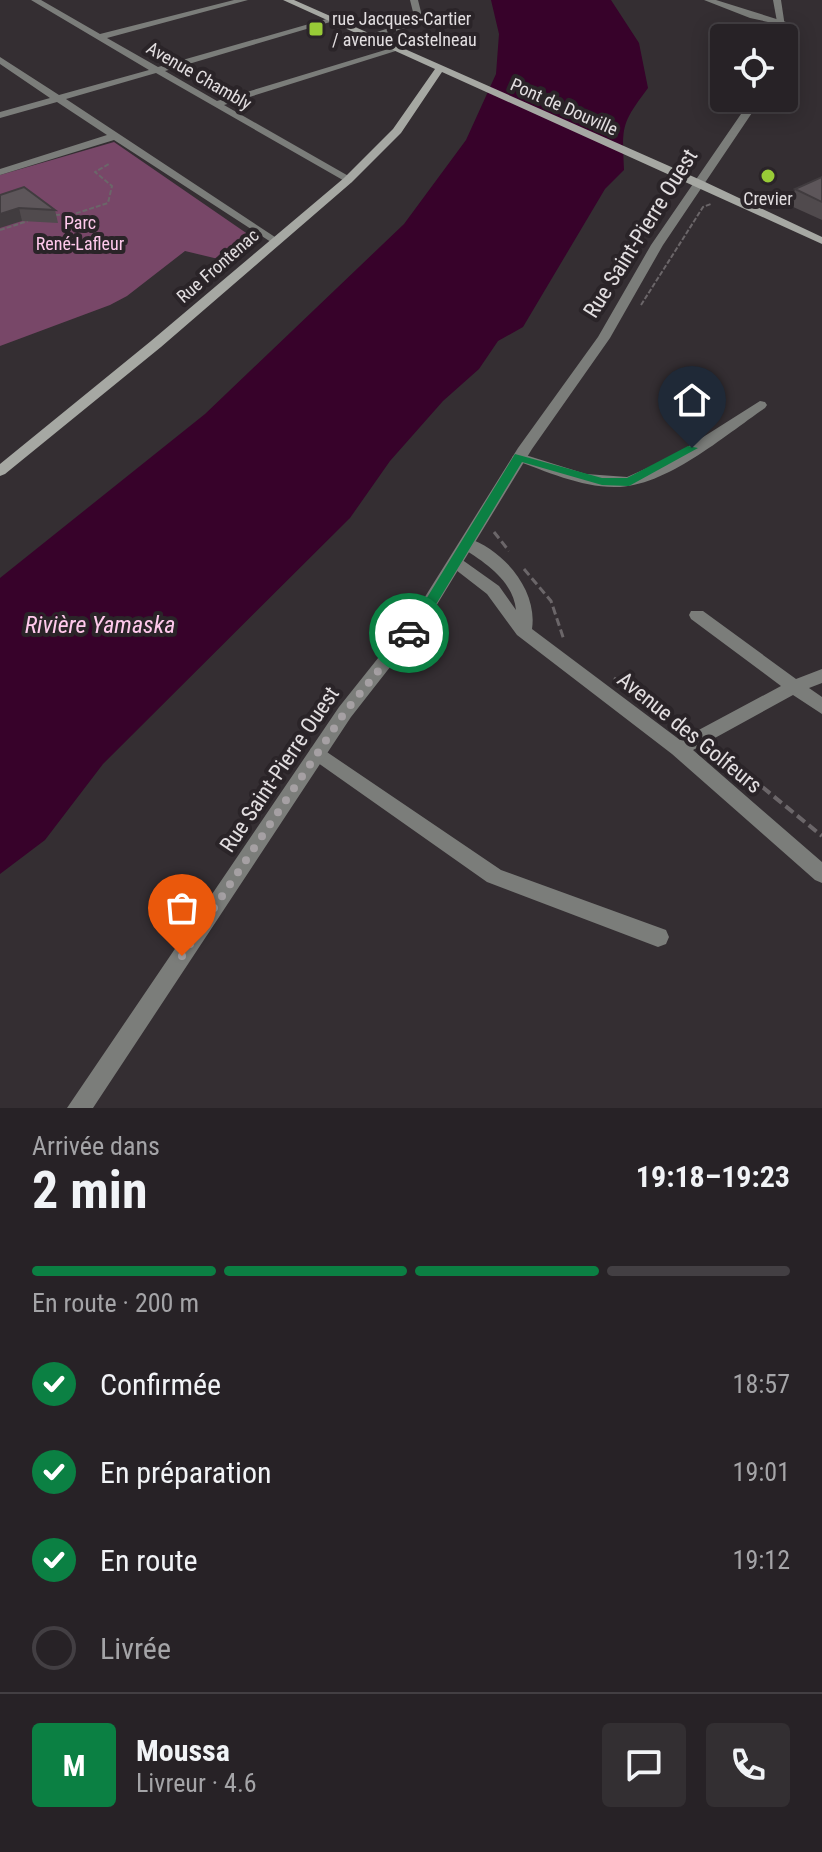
<!DOCTYPE html>
<html lang="fr">
<meta charset="utf-8">
<style>
:root{--surface:#272226;--page:#332f32;--text:#f1f3f6;--muted:#a4a4a7;--line:#433f43;--accent:#0b8043}
body{margin:0;font-family:"Roboto Condensed",sans-serif;background:var(--page);color:var(--text);height:100vh;display:flex;flex-direction:column;font-size:30px;white-space:nowrap}
*{box-sizing:border-box;margin:0}
p{font-size:26px;color:var(--muted)}
.icon{flex:none;width:44px;height:44px;fill:none;stroke:currentColor;stroke-width:2;stroke-linecap:round;stroke-linejoin:round}
.map{position:relative;height:1108px;overflow:hidden}
.drawer{display:flex;flex-direction:column;background:var(--surface);flex:1}
.drawer>*{flex:none}
.buttons{position:absolute;left:710px;top:24px;display:grid;gap:16px}
.buttons a{display:grid;place-items:center;width:88px;height:88px;border-radius:8px;background:var(--surface);box-shadow:0 4px 20px #0003,0 0 0 2px var(--line);font-size:40px}
.pin{position:absolute;display:grid;place-items:center;width:68px;height:68px;color:#fff;margin:-82px -34px;border-radius:50% 50% 50% 0;rotate:-45deg;box-shadow:0 0 8px #0007}
.pin .icon{rotate:45deg}
.courier{position:absolute;display:grid;place-items:center;width:80px;height:80px;margin:-40px;border:6px solid #0b8043;border-radius:50%;background:#fff;color:#222;box-shadow:0 2px 10px #0007}
.head em{font-style:normal;font-weight:700}
.head div{display:flex;flex-direction:column-reverse}
.head{display:flex;align-items:center;justify-content:space-between;height:136px;padding:0 32px}
h1{font-size:52px;font-weight:700;line-height:60px}
.bar{display:grid;grid-template-columns:repeat(4,1fr);gap:12px 8px;align-content:center;height:96px;padding:0 32px}
.bar i{height:10px;border-radius:6px;background:var(--line)}
.bar .on{background:var(--accent)}
.bar p{grid-column:span 4}
.line{display:flex;align-items:center;gap:20px;padding:0 32px;border-top:2px solid var(--line)}
.line div{flex:1}
.round{display:grid;place-items:center;flex:none;width:84px;height:84px;border-radius:8px;background:var(--page)}
ol{padding:0 32px;list-style:none}
li{display:flex;align-items:center;gap:24px;height:88px}
li p{margin-inline-start:auto}
li .icon{padding:8px;border-radius:50%;background:var(--accent);color:#fff;stroke-width:4}
li:last-child{color:var(--muted)}
li i{width:44px;height:44px;border:4px solid var(--line);border-radius:50%}
.map>svg:first-child{display:block}
.green{fill:#784768}
.water{fill:#37022a}
.lines{fill:none;stroke-linecap:round;stroke-linejoin:round}
.path-far2{stroke:#6b6669;stroke-width:2;stroke-dasharray:5 2;stroke-linecap:butt}
.path-far1{stroke:#6b6669;stroke-width:3;stroke-dasharray:8 4;stroke-linecap:butt}
.path{stroke:#6b6669;stroke-width:4;stroke-dasharray:10 5;stroke-linecap:butt}
.minor{fill:#7b7d7a;fill-rule:evenodd}
.tertiary{fill:#7b7d7a;fill-rule:evenodd}
.secondary{fill:#a6a8a3;fill-rule:evenodd}
.wall{fill:#504a4d}
.shaded-wall{fill:#413c3f}
.building{fill:#5d565a;stroke:#413c3f;stroke-width:2}
.route{fill:#0b8043}
.done{stroke:#a5a0a3;stroke-width:8;stroke-dasharray:0 14.4}
.poi-dot{fill:#98cb37;stroke:#2a2428;stroke-width:3}
.labels{text-anchor:middle;stroke-width:8;stroke-linejoin:round;paint-order:stroke}
.far-poi-label{font-size:18px;fill:#e2dee0;stroke:#2a2428;text-anchor:start}
.far-street-label{font-size:18px;fill:#e2dee0;stroke:#2a2428}
.far-park-label{font-size:18px;fill:#ffc9ec;stroke:#2a2428}
.street-label{font-size:22px;fill:#e2dee0;stroke:#2a2428}
.water-label{font-size:24px;font-style:italic;fill:#ffc9ec;stroke:#2a2428}
</style>
<div class="map">
<svg width="822" height="1108" viewBox="0 0 822 1108">
<rect width="100%" height="100%" fill="#342e32"/>
<path class="green" d="M 114,142 L 258,241 L 235,263 L 185,251 L 127,296 L 110,305 L 0,346 L 0,175 Z"/>
<path class="water" d="M 491,0 L 611,0 L 639,43 L 648,88 C 621,124 622,126 624,170 L 605,189 L 523,327 L 498,341 L 479,369 L 443,401 L 390,461 L 350,518 L 103,764 L 45,840 L 0,874 L 0,578 L 205,414 L 404,224 L 466,140 L 496,74 L 499,34 Z"/>
<g class="lines">
<path class="path-far2" d="M 784,86 L 794,57 L 795,43
M 769,105 L 775,98
M 55,215 L 74,214 L 108,203 L 112,186 L 95,172 L 109,164
M 0,230 L 28,221
M 641,305 L 703,207 L 711,204"/>
<path class="path-far1" d="M 494,532 L 509,551
M 524,569 L 551,601 L 564,640
M 614,678 L 665,713"/>
<path class="path" d="M 662,711 L 687,728
M 716,749 L 822,836"/>
<path class="minor" d="M 31,0 L 41,0 L 100,34 L 234,0 L 248,0 L 107,38 L 158,67 L 330,18 L 337,20 L 165,71 L 217,101 L 395,47 L 402,49 L 224,105 L 352,178 L 352,182 L 348,183 L 156,73 L 66,99 L 278,239 L 278,243 L 274,244 L 114,140 L 0,175 L 0,169 L 107,135 L 57,102 L 0,118 L 0,112 L 50,98 L 0,64 L 0,57 L 59,95 L 149,70 Z
M 410,0 L 418,0 L 422,16 L 416,25 L 368,39 L 368,35 L 410,21 L 414,16 Z
M 704,0 L 716,0 L 786,22 L 782,25 L 750,18 Z
M 760,401 L 765,402 L 767,405 L 765,408 C 725,435 665,488 614,487 C 580,487 546,471 514,460 L 512,457 L 519,453 L 586,474 L 627,477 L 670,458 Z
M 467,538 C 503,549 538,590 532,629 L 680,740 L 781,686 L 691,619 L 689,615 L 691,611 L 703,611 L 796,679 L 822,669 L 822,683 L 809,688 L 822,697 L 822,714 L 793,695 L 693,750 L 822,862 L 822,883 L 815,880 L 672,754 L 517,635 L 487,594 L 447,563 L 455,558 L 461,559 L 499,586 L 516,610 C 513,580 484,562 461,547 L 459,543 Z
M 318,746 L 501,870 L 666,930 L 669,937 L 666,944 L 658,947 L 487,882 L 311,758 L 309,753 L 311,748 Z"/>
<path class="tertiary" d="M 773,0 L 781,0 L 787,40 L 780,38 Z
M 752,98 L 762,98 L 663,245 L 610,338 L 532,449 L 430,616 L 351,717 L 93,1108 L 67,1108 L 339,707 L 418,608 L 518,448 L 598,337 L 651,245 Z"/>
<path class="secondary" d="M 283,0 L 294,0 L 703,181 L 822,237 L 822,244 L 442,72 L 401,133 L 352,182 L 161,347 L 5,474 L 0,476 L 0,464 L 151,341 L 344,178 L 393,129 L 435,69 Z"/>
</g>
<path class="wall" d="M 822,177 L 822,220 L 791,206 L 795,189 Z
M 0,195 L 55,210 L 58,223 L 22,221 Z"/>
<path class="shaded-wall" d="M 19,208 L 22,221 L 0,228 L 0,214 Z"/>
<path class="building" d="M 822,177 L 822,202 L 795,189 Z
M 24,187 L 55,210 L 19,208 L 0,214 L 0,195 Z"/>
<path class="route" d="M 688,446 L 698,448 L 629,486 L 602,485 L 522,462 L 429,616 L 413,636 L 404,636 L 404,629 L 420,609 L 515,454 L 602,478 L 627,478 Z"/>
<g class="lines">
<path class="done" d="M 182,956 L 345,712 L 409,633"/>
</g>
<g class="poi-dot">
<rect x="308" y="21" width="16" height="16" rx="4"/>
<circle cx="768" cy="176" r="8"/>
</g>
<g class="labels">
<g class="far-poi-label">
<text x="332" y="25">rue Jacques-Cartier<tspan x="332" dy="21">/ avenue Castelneau</tspan></text>
<text x="768" y="205" text-anchor="middle">Crevier</text>
</g>
<g class="far-street-label">
<text transform="translate(199 76) rotate(30)" y="6">Avenue Chambly</text>
<text transform="translate(564 107) rotate(24)" y="6">Pont de Douville</text>
<text transform="translate(218 266) rotate(-41)" y="6">Rue Frontenac</text>
</g>
<g class="far-park-label">
<text x="80" y="229">Parc<tspan x="80" dy="21">René-Lafleur</tspan></text>
</g>
<g class="street-label">
<text transform="translate(640 233) rotate(-58)" y="8">Rue Saint-Pierre Ouest</text>
<text transform="translate(690 732) rotate(39)" y="8">Avenue des Golfeurs</text>
<text transform="translate(279 769) rotate(-56)" y="8">Rue Saint-Pierre Ouest</text>
</g>
<g class="water-label">
<text x="100" y="633">Rivière Yamaska</text>
</g>
</g>
</svg>
<div class="buttons">
<a><svg class="icon" aria-label="locate" viewBox="0 0 24 24"><circle cx="12" cy="12" r="6"/><path d="M12 2v4M12 18v4M2 12h4M18 12h4"/></svg></a>
</div>
<div class="pin" style="left:182px;top:956px;background:#ea580c"><svg class="icon" aria-label="bag" viewBox="0 0 24 24"><path d="M5 8h14l-1 12H6zM9 8a3 3 0 0 1 6 0"/></svg></div>
<div class="pin" style="left:692px;top:448px;background:#1f2937"><svg class="icon" aria-label="home" viewBox="0 0 24 24"><path d="M3 11l9-7 9 7M6 9v11h12V9"/></svg></div>
<div class="courier" style="left:409px;top:633px"><svg class="icon" aria-label="car" viewBox="0 0 24 24"><path d="M5 17H2v-5l4-1 3-4h7l3 4 3 1v5h-3M9 17h6M6 11h13"/><circle cx="7" cy="17" r="2"/><circle cx="17" cy="17" r="2"/></svg></div>
</div>
<section class="drawer">
<div class="head"><div><h1>2 min</h1><p>Arrivée dans</p></div><em>19:18–19:23</em></div>
<div class="bar"><i class="on"></i><i class="on"></i><i class="on"></i><i></i><p>En route · 200 m</p></div>
<ol>
<li><svg class="icon" aria-label="check" viewBox="0 0 24 24"><path d="M5 12l5 5 9-10"/></svg>Confirmée<p>18:57</p></li>
<li><svg class="icon" aria-label="check" viewBox="0 0 24 24"><path d="M5 12l5 5 9-10"/></svg>En préparation<p>19:01</p></li>
<li><svg class="icon" aria-label="check" viewBox="0 0 24 24"><path d="M5 12l5 5 9-10"/></svg>En route<p>19:12</p></li>
<li><i></i>Livrée</li>
</ol>
<div class="line" style="height:144px"><b class="round" style="background:var(--accent);color:#fff">M</b><div><b>Moussa</b><p>Livreur · 4.6</p></div><a class="round"><svg class="icon" aria-label="chat" viewBox="0 0 24 24"><path d="M4 5h16v11H9l-5 4z"/></svg></a><a class="round"><svg class="icon" aria-label="phone" viewBox="0 0 24 24"><path d="M5 4h4l2 5-3 2q2 4 5 5l2-3 5 2v4C11 20 4 13 5 4z"/></svg></a></div>
</section>
